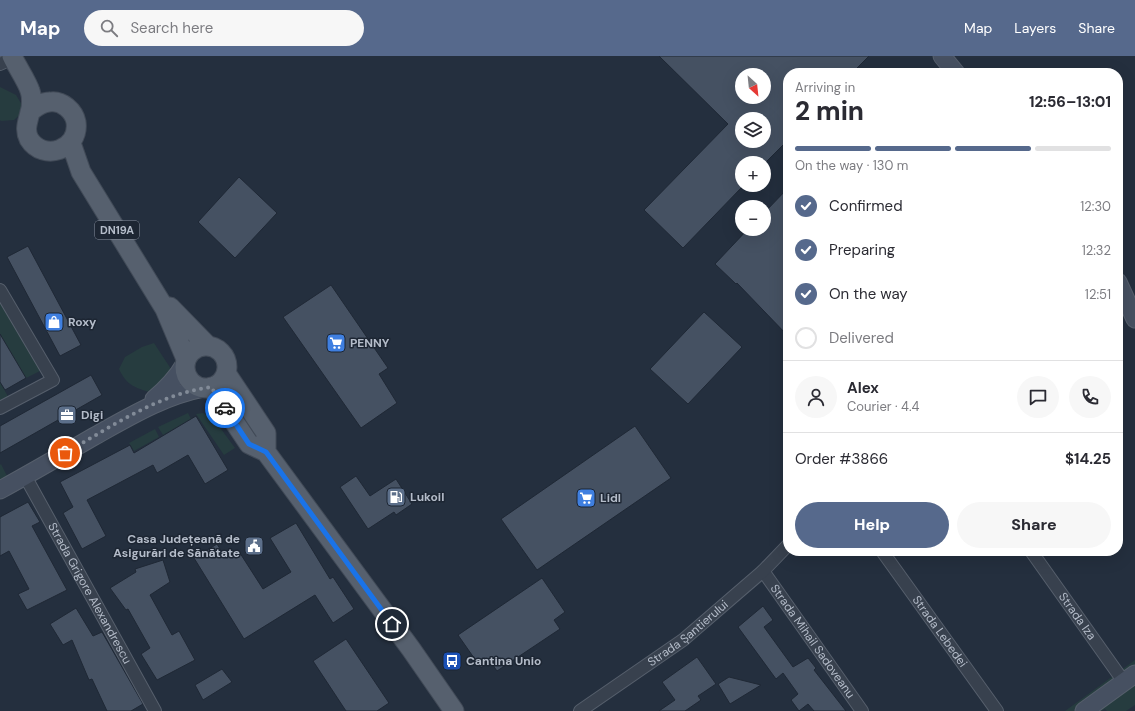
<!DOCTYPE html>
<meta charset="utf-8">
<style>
:root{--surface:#fff;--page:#f7f7f7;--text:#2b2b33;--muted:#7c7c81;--line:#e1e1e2;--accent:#56698c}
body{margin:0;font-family:"DM Sans",sans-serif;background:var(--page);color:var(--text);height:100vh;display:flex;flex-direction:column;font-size:15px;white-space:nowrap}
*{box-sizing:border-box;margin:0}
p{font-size:13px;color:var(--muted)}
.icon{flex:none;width:22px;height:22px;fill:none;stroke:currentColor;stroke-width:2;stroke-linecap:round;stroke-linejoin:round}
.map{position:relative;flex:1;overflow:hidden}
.details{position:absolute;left:783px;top:12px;width:340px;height:488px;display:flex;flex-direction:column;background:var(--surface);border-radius:16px;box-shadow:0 4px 16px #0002}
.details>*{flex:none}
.needle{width:26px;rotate:153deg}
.tools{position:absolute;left:735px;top:12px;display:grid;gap:8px}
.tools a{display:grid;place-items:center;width:36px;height:36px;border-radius:50%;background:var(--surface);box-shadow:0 4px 16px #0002;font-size:20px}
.pin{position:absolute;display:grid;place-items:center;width:34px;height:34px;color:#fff;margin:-17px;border:2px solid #fff;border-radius:50%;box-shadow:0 1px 4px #0007}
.courier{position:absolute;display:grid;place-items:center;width:40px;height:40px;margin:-20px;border:3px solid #1a73e8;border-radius:50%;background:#fff;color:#222;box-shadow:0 1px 5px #0007}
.head em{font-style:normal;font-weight:800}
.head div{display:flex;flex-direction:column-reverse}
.head{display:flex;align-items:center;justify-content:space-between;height:68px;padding:0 12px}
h1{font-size:26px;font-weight:800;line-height:30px}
.bar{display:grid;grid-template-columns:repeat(4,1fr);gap:6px 4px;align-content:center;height:48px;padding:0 12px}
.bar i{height:5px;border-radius:3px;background:var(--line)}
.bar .active{background:var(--accent)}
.bar p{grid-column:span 4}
.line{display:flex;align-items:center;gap:10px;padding:0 12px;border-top:1px solid var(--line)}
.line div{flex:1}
.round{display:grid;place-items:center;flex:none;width:42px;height:42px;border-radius:21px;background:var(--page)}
ol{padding:0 12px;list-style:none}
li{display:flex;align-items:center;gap:12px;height:44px}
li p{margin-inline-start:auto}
li .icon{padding:4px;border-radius:50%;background:var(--accent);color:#fff;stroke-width:4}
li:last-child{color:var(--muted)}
li i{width:22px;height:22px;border:2px solid var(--line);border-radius:50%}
.primary-button{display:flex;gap:8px;margin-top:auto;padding:8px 12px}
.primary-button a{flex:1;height:46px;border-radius:24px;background:var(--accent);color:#fff;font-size:16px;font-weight:800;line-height:46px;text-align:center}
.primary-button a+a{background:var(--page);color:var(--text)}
header{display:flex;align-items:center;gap:24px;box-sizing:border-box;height:56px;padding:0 20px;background:var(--accent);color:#fff}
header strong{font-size:19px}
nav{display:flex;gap:22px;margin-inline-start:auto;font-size:14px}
.search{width:280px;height:36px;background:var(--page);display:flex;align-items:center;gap:10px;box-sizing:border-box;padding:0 14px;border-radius:22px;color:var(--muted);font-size:15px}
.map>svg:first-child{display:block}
.green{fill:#263c3f}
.building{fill:#455162;stroke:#1f2835;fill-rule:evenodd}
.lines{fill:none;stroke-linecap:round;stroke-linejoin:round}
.street-casing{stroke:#565f6c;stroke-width:14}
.secondary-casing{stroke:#565f6c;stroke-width:19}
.primary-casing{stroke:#414a57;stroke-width:21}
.street{stroke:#38414e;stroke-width:12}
.secondary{stroke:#465061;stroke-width:17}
.primary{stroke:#56606e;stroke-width:19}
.done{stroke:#828b98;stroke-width:4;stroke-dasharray:0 7.2}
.route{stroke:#1a73e8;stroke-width:5}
.labels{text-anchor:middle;stroke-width:3;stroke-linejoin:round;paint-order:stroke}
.shield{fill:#1d2633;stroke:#878f9c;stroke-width:1}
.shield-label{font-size:11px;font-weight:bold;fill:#b4bcc9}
.poi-label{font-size:12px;font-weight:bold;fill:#b4bcc9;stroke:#1d2633;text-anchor:start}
.street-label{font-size:12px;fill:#b4bcc9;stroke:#1d2633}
</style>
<header>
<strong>Map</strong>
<div class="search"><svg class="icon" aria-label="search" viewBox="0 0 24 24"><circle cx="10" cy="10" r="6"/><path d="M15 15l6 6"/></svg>Search here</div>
<nav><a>Map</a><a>Layers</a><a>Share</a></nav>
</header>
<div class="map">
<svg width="1135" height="655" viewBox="0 0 1135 655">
<rect width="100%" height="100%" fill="#242f3e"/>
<path class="green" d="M 0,31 L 16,39 L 25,54 L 14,64 L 1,65 L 0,64 Z
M 0,234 L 46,312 L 26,322 L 0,278 Z
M 154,287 L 171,313 L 169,322 L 149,336 C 133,331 126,328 119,313 L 125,301 L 142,291 Z
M 0,326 L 11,346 L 0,352 Z
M 188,357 L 191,363 L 163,379 L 158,371 Z
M 203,357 L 213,362 L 235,392 L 224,399 L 196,358 Z
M 155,373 L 159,381 L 134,395 L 129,387 Z
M 1,408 L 8,422 L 0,426 L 0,409 Z
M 1135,604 L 1135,610 L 1074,655 L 1065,655 Z
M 1135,625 L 1135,649 L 1126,655 L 1107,655 L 1105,653 L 1101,655 L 1094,655 Z"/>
<path class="building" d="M 659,0 L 869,0 L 852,17 L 788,17 L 788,84 L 765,107 L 742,107 L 742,131 L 683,192 L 644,154 L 728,68 ZM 742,19 L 764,19 L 764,41 L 742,41 ZM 742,63 L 764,63 L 764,85 L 742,85 Z
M 239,121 L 277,157 L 235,202 L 198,166 Z
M 788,132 L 788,280 L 737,227 L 736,228 L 715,208 L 748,173 L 764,173 L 764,157 Z
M 28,190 L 81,289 L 60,300 L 7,201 Z
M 331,229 L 388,312 L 379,318 L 397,347 L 361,372 L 283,261 Z
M 704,256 L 742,291 L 688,348 L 650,313 Z
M 0,278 L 26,322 L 5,334 L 0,326 Z
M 91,319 L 102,339 L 0,397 L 0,370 Z
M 196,360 L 228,414 L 205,428 L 188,399 L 157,417 L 153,409 L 87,444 L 106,480 L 82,493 L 63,457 L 73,451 L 60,426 L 130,389 L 134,397 Z
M 635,370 L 671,422 L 537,514 L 501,463 Z
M 356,420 L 370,440 L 396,423 L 412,448 L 396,459 L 394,456 L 368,473 L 340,431 Z
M 28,446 L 40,466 L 32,470 L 67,534 L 27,554 L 18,538 L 29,533 L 9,495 L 0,500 L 0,461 Z
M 296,467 L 330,523 L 333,521 L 354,553 L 333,567 L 315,539 L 244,583 L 194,502 L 217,488 L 225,501 L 238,494 L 263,533 L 291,516 L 270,482 Z
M 163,504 L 170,526 L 150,539 L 172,579 L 179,575 L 195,604 L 157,624 L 141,598 L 150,592 L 128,553 L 126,554 L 110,532 L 136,516 L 135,513 Z
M 542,522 L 565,556 L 554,564 L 560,573 L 497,615 L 490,605 L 481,612 L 458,579 Z
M 763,550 L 773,564 L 764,571 L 793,611 L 808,602 L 816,612 L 814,614 L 846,655 L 814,655 L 808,648 L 799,655 L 791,644 L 798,638 L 783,617 L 776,623 L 738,571 Z
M 76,552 L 93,580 L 102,576 L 143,648 L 131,655 L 107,655 L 92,623 L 89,624 L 72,584 L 63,589 L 50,568 Z
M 346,583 L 389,647 L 377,655 L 346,655 L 313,605 Z
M 697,601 L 716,628 L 698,640 L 701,644 L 685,655 L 659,655 L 675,644 L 662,626 Z
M 222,613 L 232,626 L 203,644 L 195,629 Z
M 729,621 L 761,629 L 730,648 L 718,628 Z"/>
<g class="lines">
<g class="street-casing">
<g id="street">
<path d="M 0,8 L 13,2"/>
<path d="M 0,234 L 53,324 L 0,352"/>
<path id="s1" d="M 25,420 L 155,655"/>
<path id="s2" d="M 882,495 L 997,655"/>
<path id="s3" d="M 1031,495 L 1124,626"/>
<path id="s4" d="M 763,515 L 862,655"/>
<path id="s5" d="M 580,655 L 683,584 L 763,515 L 788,489"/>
</g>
</g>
<g class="secondary-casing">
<path id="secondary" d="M 942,0 L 956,17
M 1118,226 L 1135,263
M 154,343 C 166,333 176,323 184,309
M 0,434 C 31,417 62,399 93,381 C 129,361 163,340 204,332
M 1084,655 L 1135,618"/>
</g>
<g class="primary-casing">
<path id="primary" d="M 12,0 C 16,9 28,27 30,35 C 32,40 32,51 30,56 C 28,66 24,73 29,83 C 43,106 80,94 76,66 C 74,55 62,44 50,46 C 42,46 37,50 31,55
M 71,87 L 81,116 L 165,253 L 186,303
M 170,251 L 208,290
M185 311a21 21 0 1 1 42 0a21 21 0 1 1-42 0Z
M 226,317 L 266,377 L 266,396
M 211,331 L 249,388 L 266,396 L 411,593 L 454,655"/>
</g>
<use href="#street" class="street"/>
<use href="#secondary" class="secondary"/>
<use href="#primary" class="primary"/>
</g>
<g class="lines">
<path class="done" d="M 65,397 C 111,371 158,338 211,331 L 225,352"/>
<path class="route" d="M 225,352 L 249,388 L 266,396 L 392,568"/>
</g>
<defs>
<g id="shop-square" transform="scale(1)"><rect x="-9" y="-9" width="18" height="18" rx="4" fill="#3f7fe0" stroke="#1d2633"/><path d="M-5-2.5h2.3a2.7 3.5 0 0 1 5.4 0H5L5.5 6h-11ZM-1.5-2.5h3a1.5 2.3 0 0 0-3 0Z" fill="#fff"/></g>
<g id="supermarket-square" transform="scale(1)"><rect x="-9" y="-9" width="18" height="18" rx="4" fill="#3f7fe0" stroke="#1d2633"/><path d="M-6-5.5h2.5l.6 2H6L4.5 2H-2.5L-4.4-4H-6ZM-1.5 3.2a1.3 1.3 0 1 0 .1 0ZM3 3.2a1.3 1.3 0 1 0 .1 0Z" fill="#fff"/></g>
<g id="office-square" transform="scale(1)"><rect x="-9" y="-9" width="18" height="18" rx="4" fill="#5c6f8a" stroke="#1d2633"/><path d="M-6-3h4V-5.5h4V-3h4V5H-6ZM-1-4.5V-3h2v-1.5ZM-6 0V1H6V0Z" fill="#fff"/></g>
<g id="fuel-square" transform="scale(1)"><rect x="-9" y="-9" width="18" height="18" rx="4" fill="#5c6f8a" stroke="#1d2633"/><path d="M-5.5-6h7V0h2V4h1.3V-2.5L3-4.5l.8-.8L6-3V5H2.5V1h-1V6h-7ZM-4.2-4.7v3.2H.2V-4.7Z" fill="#fff"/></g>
<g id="civic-square" transform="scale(1)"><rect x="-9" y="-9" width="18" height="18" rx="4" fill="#5c6f8a" stroke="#1d2633"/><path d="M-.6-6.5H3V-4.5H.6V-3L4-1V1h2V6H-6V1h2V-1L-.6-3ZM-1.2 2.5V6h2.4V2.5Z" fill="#fff"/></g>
<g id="bus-square" transform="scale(1)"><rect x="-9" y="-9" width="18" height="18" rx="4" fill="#1a4fb4" stroke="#1d2633"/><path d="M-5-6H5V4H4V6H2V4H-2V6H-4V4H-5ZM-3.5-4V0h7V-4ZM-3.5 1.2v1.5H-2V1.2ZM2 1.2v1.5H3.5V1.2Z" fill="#fff"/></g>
</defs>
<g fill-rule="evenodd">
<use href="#shop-square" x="54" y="266"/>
<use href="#supermarket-square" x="336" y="287"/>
<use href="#office-square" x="67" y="359"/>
<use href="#fuel-square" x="396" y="441"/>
<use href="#supermarket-square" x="586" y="442"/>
<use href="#civic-square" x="254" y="490"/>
<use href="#bus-square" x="452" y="605"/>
</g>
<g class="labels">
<rect class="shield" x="95" y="165" width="44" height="18" rx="3"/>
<g class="shield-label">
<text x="117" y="178">DN19A</text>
</g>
<g class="poi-label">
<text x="68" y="270">Roxy</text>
<text x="350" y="291">PENNY</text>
<text x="81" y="363">Digi</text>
<text x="410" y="445">Lukoil</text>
<text x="600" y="446">Lidl</text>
<text x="240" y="487" text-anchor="end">Casa Județeană de<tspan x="240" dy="14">Asigurări de Sănătate</tspan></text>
<text x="466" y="609">Cantina Unio</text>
</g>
<g class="street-label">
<text dy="4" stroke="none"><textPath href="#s1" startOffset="134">Strada Grigore Alexandrescu</textPath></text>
<text dy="4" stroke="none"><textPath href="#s3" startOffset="80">Strada Iza</textPath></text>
<text dy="4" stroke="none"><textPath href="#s2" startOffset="99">Strada Lebedei</textPath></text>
<text dy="4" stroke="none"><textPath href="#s5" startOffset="133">Strada Șantierului</textPath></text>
<text dy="4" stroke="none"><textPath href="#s4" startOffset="86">Strada Mihail Sadoveanu</textPath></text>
</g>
</g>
</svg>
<div class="tools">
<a><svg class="needle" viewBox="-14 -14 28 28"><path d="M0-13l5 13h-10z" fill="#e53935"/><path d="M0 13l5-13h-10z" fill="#7c7c81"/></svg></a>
<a><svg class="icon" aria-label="layers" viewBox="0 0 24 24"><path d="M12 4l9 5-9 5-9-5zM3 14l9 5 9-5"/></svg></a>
<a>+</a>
<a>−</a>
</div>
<div class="pin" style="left:65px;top:397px;background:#ea580c"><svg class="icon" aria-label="bag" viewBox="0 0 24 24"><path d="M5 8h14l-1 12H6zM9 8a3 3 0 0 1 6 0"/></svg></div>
<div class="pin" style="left:392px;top:568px;background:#1f2937"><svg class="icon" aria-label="home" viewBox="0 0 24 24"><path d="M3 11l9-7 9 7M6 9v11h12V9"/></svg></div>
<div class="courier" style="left:225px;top:352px"><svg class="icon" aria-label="car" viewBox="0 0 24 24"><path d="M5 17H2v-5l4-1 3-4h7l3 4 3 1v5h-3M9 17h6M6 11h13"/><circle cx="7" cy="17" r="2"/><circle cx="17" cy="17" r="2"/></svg></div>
<section class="details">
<div class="head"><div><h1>2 min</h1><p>Arriving in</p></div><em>12:56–13:01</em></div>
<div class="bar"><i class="active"></i><i class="active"></i><i class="active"></i><i></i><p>On the way · 130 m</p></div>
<ol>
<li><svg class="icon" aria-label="check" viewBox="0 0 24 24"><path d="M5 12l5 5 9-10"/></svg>Confirmed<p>12:30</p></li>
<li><svg class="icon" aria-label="check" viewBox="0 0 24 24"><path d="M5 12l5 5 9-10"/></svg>Preparing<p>12:32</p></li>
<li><svg class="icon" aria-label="check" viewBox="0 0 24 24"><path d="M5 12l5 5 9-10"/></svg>On the way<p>12:51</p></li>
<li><i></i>Delivered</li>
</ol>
<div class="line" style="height:72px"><a class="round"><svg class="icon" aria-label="person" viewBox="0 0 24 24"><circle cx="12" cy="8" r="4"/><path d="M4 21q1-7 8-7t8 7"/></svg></a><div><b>Alex</b><p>Courier · 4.4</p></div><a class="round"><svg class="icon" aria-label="chat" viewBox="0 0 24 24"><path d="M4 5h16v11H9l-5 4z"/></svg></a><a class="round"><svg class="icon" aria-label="phone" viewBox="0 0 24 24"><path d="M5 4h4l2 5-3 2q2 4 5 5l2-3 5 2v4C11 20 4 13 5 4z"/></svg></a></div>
<div class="line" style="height:52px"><div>Order #3866</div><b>$14.25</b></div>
<div class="primary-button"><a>Help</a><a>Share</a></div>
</section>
</div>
